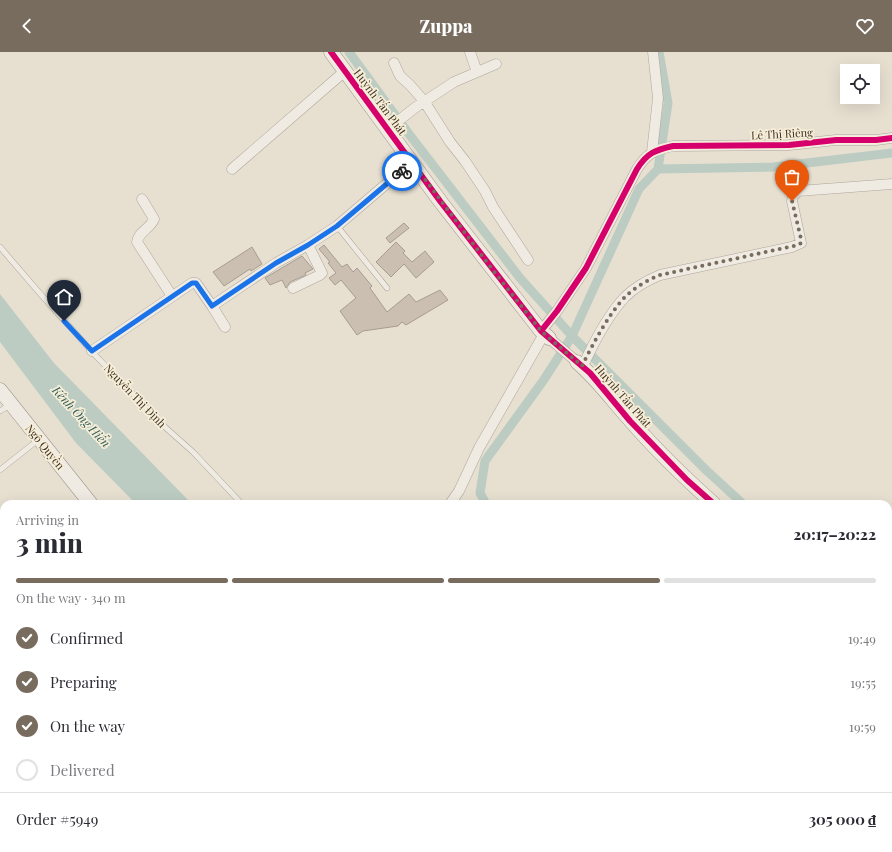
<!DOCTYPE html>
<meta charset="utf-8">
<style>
:root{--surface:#fff;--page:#f2f2f3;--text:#2b2b33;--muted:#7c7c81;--line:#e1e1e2;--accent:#786c5e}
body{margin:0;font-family:"Playfair Display",serif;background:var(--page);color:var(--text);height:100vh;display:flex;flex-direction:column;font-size:15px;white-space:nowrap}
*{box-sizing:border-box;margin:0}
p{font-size:13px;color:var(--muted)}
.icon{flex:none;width:22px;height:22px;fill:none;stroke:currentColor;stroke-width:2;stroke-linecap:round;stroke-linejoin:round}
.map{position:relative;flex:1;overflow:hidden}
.panel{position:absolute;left:0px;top:448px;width:892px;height:352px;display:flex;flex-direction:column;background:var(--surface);border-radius:12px 12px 0 0;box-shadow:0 4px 16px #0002}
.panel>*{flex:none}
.controls{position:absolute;left:840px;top:12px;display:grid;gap:8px}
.controls a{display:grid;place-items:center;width:40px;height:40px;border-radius:0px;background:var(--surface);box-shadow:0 4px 16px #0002;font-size:20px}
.pin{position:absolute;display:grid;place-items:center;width:34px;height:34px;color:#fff;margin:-41px -17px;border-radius:50% 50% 50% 0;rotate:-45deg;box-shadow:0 0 4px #0007}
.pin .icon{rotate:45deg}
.courier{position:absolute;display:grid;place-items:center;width:40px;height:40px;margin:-20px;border:3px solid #1a73e8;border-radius:50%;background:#fff;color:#222;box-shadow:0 1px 5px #0007}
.headline em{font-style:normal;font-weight:800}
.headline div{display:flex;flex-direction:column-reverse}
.headline{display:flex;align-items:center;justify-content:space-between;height:68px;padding:0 16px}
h1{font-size:26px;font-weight:800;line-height:30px}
.bar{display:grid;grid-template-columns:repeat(4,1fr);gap:6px 4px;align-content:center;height:48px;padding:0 16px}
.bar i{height:5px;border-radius:3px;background:var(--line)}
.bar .on{background:var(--accent)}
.bar p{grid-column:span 4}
.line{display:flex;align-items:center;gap:10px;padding:0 16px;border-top:1px solid var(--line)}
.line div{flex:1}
ol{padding:0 16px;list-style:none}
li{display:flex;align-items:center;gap:12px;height:44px}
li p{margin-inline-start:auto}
li .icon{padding:4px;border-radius:50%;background:var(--accent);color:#fff;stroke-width:4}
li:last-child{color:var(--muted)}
li i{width:22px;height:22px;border:2px solid var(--line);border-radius:50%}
header{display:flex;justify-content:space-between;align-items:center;height:52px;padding:0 16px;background:var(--accent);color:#fff;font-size:18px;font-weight:800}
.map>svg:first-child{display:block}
.water{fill:#bcccc2}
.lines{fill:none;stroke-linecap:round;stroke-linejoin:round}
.canal{stroke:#bcccc2;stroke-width:9}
.building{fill:#cbbfb2;stroke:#a89c90}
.lane-casing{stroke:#ada599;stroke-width:6}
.street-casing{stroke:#ada599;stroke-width:11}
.secondary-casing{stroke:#9c958a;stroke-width:15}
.primary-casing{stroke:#928b80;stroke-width:17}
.lane{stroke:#efebe3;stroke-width:5}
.street{stroke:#efebe3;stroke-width:10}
.secondary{stroke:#efebe3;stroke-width:14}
.primary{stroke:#e6e1d4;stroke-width:16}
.cycleway-casing{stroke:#f7eed8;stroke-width:8}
.cycleway{stroke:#d6006c;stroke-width:6}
.done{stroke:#786c5e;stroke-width:4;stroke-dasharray:0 7.2}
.route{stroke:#1a73e8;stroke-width:5}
.labels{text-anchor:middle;stroke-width:3.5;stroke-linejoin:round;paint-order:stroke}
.street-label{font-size:11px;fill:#3d2e20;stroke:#f7eed8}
.water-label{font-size:12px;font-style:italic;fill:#2f5d5a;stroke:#f7eed8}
</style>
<header><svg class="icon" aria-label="back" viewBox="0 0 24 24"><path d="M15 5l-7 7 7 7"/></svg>Zuppa<svg class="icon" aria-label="heart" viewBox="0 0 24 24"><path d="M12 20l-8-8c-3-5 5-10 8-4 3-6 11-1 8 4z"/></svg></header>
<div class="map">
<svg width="892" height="800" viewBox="0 0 892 800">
<rect width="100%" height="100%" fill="#e7e0d1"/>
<path class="water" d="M 0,242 L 54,311 L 192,452 L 136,452 L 76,391 L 0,290 Z
M 473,796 L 544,796 L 550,800 L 477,800 Z"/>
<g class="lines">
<path class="canal" d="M 349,0 L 409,82 L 520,226 L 572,284 L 706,418 L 743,452
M 658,117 L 668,51 L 659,0
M 486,452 L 480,441 L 485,409 L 543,329 L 572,284 L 639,137 L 658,117 L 773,115 L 892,101
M 888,586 L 892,590"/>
</g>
<path class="building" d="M 404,171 L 409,176 L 390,191 L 386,186 Z
M 396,190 L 405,199 L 403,201 L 412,210 L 425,199 L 434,210 L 416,226 L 404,212 L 391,225 L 376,210 Z
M 324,193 L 342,215 L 347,212 L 353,220 L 357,216 L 372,234 L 370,236 L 387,260 L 409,242 L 416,250 L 440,238 L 448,248 L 406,273 L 402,270 L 398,274 L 363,279 L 357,283 L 340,259 L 356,246 L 341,228 L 335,233 L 329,226 L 336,221 L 328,211 L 330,210 L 319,197 Z
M 252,195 L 262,212 L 251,219 L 250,217 L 224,234 L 213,220 Z
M 302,204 L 313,217 L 305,221 L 306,223 L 290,230 L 286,236 L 282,228 L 270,233 L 265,226 Z"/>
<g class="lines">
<g class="lane-casing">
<path id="lane" d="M 337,174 L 387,236
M 0,195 L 37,238 L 95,303 L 166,376 L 193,400 L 242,452
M 0,359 L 10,353
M 0,418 L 38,388
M 855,451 L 855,452
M 888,509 L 892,515
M 190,796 L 194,800
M 249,796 L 253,800"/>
</g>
<g class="street-casing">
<path id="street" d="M 470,0 L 477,20
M 394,11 L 400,24 L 410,33 L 424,49 L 450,90 L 465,109 L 485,139 L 493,155 L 528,208
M 388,77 L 416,55 L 454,30 L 496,12
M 652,100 L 658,46 L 653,0
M 232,117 L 345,19
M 142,147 L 154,167 C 151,176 138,180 137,190 L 172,244
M 293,236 L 320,223 L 322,221 L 308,193
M 212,254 L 225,275
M 541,279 L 557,259 L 586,216 L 637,117 C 647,101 655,98 673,94 L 789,93 L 836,88 L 876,88 L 892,86
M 549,286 L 577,310
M 92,299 L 192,231 L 196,231 L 212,254 L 276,211 L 308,193 L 337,174 L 412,110
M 583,314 C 593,292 608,263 625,245 C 635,235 648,228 660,223 L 792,195 L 801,191 L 792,149 L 793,144 L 798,139 L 892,132
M 450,452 L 459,439 L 479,396 L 544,282
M 0,675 L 4,681
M 82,796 L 85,800
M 565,796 L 571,800
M 644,796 L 647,800
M 63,800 L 69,796
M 286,800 L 290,796
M 620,800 L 626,796"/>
</g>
<g class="secondary-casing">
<path id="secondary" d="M 331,0 L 440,149 L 541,279 L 549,286
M 577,310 C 597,327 612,348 630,368 C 656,398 685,426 714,452
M 0,338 L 91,452
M 0,558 L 4,555
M 888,618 L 892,622
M 427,796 L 431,800"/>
</g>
<g class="primary-casing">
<path id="primary" d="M 888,649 L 892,646
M 670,800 L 676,796"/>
</g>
<use href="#lane" class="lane"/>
<use href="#street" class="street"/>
<use href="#secondary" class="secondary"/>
<use href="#primary" class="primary"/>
<g class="cycleway-casing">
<path id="cycleway" d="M 331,0 L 440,149 L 541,279 L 590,321 L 630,369 L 687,428 L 714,452
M 541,279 L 557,259 L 586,216 L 637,117 C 647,101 655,98 673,94 L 789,93 L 836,88 L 876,88 L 892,86"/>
</g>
<use href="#cycleway" class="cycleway"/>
</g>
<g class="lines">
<path class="done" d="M 402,119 L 412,110 L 489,213 L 541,279 L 582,314 C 593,292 608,263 625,245 C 635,235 648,228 660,223 L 798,193 L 801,191 L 801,187 L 792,149"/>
<path class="route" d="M 64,269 L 92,299 L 192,231 L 196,231 L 212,254 L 276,211 L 308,193 L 337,174 L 402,119"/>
</g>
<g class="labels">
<g class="street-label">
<text transform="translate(380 50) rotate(53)" y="4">Huỳnh Tấn Phát</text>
<text transform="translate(782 82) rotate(-3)" y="4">Lê Thị Riêng</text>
<text transform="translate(135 344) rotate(46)" y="4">Nguyễn Thị Định</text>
<text transform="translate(623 344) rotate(49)" y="4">Huỳnh Tấn Phát</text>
<text transform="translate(45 395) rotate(51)" y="4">Ngô Quyền</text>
</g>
<g class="water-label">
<text transform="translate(81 365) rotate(47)" y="4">Kênh Ông Hiển</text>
</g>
</g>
</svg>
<div class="controls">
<a><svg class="icon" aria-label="locate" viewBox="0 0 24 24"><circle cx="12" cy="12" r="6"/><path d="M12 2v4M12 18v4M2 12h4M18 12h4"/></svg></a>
</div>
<div class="pin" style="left:792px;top:149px;background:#ea580c"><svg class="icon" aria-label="bag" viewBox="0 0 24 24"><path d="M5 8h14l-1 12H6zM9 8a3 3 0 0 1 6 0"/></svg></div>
<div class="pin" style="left:64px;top:269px;background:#1f2937"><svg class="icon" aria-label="home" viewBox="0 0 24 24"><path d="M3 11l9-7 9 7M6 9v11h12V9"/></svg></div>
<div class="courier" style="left:402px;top:119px"><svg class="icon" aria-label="bike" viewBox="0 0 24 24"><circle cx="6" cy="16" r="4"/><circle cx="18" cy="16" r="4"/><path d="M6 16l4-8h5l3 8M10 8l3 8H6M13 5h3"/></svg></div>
<section class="panel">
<div class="headline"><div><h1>3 min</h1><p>Arriving in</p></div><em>20:17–20:22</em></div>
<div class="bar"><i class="on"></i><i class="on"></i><i class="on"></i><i></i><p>On the way · 340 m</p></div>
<ol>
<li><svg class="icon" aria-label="check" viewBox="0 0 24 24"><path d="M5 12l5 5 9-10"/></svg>Confirmed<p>19:49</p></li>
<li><svg class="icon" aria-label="check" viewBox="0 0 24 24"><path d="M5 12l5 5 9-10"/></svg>Preparing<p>19:55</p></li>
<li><svg class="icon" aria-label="check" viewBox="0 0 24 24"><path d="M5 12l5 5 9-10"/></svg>On the way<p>19:59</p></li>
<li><i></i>Delivered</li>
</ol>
<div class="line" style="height:52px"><div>Order #5949</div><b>305 000 ₫</b></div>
</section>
</div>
